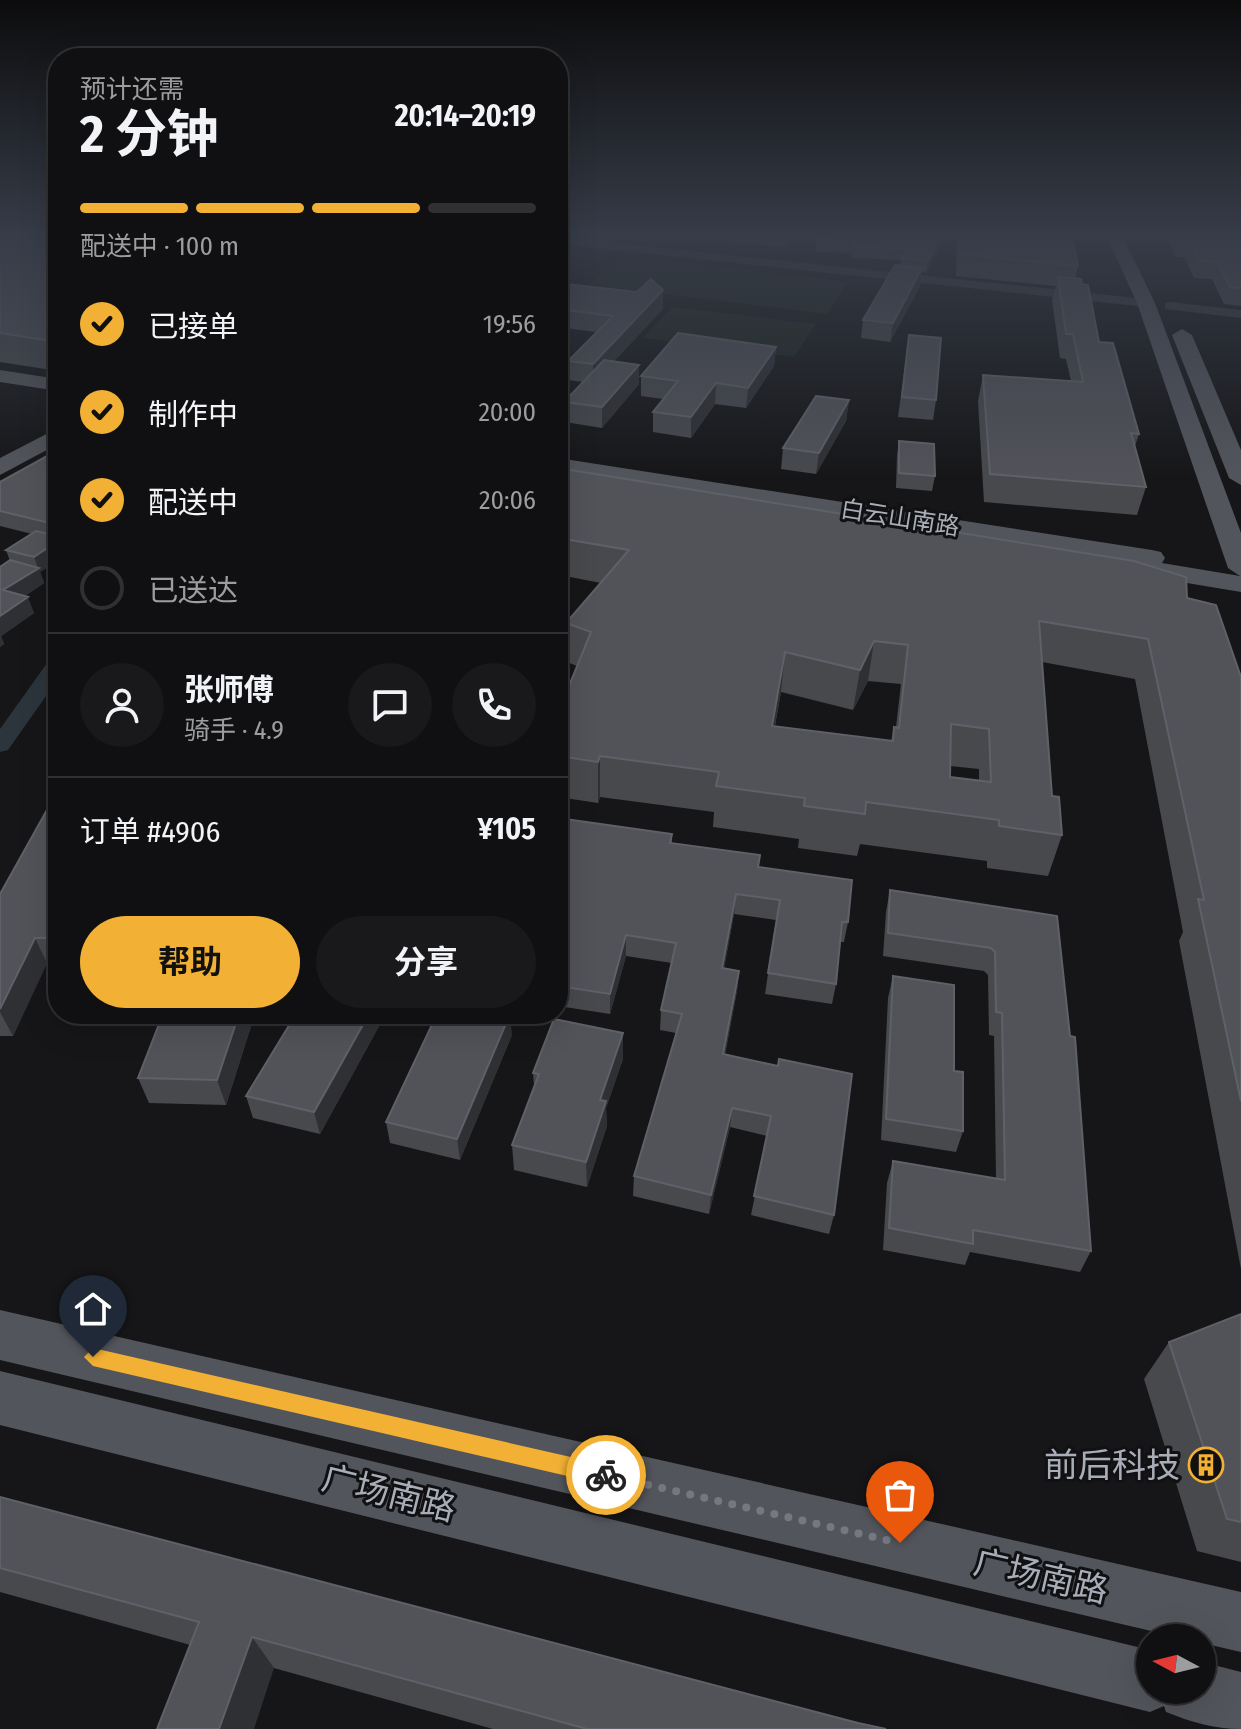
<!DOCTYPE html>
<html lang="zh">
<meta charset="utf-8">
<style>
:root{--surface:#101012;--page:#19191b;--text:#f1f3f6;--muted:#9c9d9f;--line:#303032;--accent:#f2b134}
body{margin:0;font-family:"Fira Sans Condensed","Noto Sans SC",sans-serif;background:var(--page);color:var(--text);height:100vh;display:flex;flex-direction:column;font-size:30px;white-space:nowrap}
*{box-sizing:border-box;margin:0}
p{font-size:26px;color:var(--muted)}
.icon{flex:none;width:44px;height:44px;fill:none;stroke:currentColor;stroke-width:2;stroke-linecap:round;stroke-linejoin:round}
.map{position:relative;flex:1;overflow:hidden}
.drawer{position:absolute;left:48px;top:48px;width:520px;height:976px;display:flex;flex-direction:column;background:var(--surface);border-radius:32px;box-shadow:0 8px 32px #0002,0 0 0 2px var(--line)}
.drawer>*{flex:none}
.needle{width:52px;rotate:277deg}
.fabs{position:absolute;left:1136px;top:1624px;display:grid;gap:16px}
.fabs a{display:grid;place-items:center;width:80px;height:80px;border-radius:50%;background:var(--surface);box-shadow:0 8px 32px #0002,0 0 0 2px var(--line);font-size:40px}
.pin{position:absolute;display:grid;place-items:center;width:68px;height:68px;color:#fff;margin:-82px -34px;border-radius:50% 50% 50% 0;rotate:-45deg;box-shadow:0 0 8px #0007}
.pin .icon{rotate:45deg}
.courier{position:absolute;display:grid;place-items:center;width:80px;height:80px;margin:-40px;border:6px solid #f2b134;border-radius:50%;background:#fff;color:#222;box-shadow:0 2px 10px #0007}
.headline em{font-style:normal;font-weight:700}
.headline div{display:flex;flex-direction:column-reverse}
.headline{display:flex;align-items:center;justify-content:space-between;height:136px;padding:0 32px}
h1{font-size:52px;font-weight:700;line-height:60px}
.bar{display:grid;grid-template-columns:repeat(4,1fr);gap:12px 8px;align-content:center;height:96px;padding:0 32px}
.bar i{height:10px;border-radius:6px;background:var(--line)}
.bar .current{background:var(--accent)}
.bar p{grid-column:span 4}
.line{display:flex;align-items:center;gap:20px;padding:0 32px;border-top:2px solid var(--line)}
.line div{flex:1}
.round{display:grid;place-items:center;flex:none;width:84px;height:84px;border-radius:42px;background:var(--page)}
ol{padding:0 32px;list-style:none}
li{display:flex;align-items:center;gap:24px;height:88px}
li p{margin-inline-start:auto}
li .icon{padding:8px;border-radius:50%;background:var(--accent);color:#111;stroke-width:4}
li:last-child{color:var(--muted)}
li i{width:44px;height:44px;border:4px solid var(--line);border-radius:50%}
.cta{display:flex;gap:16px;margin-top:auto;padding:16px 32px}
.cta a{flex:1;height:92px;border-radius:48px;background:var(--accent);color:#111;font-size:32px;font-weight:700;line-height:92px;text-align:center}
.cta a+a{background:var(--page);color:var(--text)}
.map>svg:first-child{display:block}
.green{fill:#1e261f}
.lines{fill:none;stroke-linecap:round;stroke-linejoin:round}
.canal{fill:#2c353c;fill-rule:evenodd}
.minor{fill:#37383d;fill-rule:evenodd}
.major{fill:#53555c;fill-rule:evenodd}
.wall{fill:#47494d;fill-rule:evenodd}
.shaded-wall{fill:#2f3033}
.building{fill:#525359;stroke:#5f6168;stroke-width:2;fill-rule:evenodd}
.route{fill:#f2b134}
.done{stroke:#757880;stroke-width:8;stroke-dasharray:0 14.4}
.labels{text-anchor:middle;stroke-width:6;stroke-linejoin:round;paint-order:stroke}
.far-street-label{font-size:24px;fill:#a8adb8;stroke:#111113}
.near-poi-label{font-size:34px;fill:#a8adb8;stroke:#111113;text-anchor:end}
.near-street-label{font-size:34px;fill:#a8adb8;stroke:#111113}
</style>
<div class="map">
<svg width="1241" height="1729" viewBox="0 0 1241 1729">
<rect width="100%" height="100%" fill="#161618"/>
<path class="green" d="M 622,256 L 849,282 L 827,314 L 589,285 Z
M 672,307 L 816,324 L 794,357 L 643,338 Z"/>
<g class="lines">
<path class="canal" d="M 58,658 L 58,679 L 8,750 L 0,752 L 0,729 L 50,659 Z"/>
<path class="minor" d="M 558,237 L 1146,299 L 1153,303 L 1146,307 L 558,244 Z
M 1170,302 L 1241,310 L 1241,318 L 1165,309 L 1165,303 Z"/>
<path class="major" d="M 1107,237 L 1123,237 L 1155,303 L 1241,533 L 1241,592 L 1115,571 L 1111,565 L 1114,560 L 558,472 L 558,458 L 1152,550 L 1161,552 L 1165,558 L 1162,563 L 1240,576 L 1228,568 L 1137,303 Z
M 1182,329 L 1192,335 L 1241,450 L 1241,485 L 1229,478 L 1172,335 Z
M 0,370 L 58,379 L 58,391 L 0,382 Z
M 58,428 L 58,444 L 0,475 L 0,458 Z
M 0,1310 L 1241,1592 L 1241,1652 L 1202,1643 L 1202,1638 L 1181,1638 L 0,1360 Z
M 0,1371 L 1150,1650 L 1150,1690 L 1202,1690 L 1202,1662 L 1241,1672 L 1241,1729 C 1214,1729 1191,1722 1166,1712 L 1164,1706 L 1150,1712 L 0,1425 Z"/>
</g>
<path class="wall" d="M 0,237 L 42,238 L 58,237 L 58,371 L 0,362 Z
M 677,237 L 792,237 L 785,247 Z
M 817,237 L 945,237 L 926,273 L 922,272 L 920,286 L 890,342 L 861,338 L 863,320 L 900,266 L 901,260 L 853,258 L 852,253 L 815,252 Z
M 957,237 L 1072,237 L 1078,266 L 1075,279 L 1099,342 L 1139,434 L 1135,446 L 1146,487 L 1137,515 L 984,502 L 978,401 L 983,375 L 1071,381 L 1066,359 L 1060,358 L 1052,300 L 1056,286 L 956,276 Z
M 1166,237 L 1241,237 L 1241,306 L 1224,304 L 1212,279 L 1194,278 L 1184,257 L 1176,257 Z
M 558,283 L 637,292 L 663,290 L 663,309 L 614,361 L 639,384 L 602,428 L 565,422 L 564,402 L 583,382 L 568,380 L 568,361 L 596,332 L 558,327 Z
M 909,335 L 936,400 L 933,420 L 898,417 Z
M 776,347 L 774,366 L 746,408 L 715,404 L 691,438 L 653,432 L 653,412 L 663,399 L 641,396 L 641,376 Z
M 849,400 L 846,421 L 816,474 L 781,469 L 783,448 Z
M 58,435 L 58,560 L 40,572 L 44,583 L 25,596 L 34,613 L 1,636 L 4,644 L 0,647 L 0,567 L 10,561 L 6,550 L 32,534 L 0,526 L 0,482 L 55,452 L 50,437 Z
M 899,441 L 935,476 L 932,491 L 896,488 L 897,455 Z
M 558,468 L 1187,598 L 1241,677 L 1241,1269 L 1179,941 L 1183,932 L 1135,679 L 1042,662 L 1052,796 L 1062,835 L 1048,876 L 987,868 L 987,861 L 860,844 L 857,856 L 798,848 L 799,839 L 713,827 L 714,812 L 600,797 L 598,803 L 558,797 L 558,713 L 577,666 L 567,662 L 566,623 L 601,583 L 560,575 L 558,590 ZM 868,681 L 901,684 L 896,727 L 894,727 L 891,741 L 775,726 L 781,692 L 853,710 ZM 950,766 L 979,769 L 979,780 L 950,777 Z
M 58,790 L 58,963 L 47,963 L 13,1036 L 0,1036 L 0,894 Z
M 558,818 L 672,834 L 672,843 L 759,867 L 848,922 L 844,942 L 840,942 L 836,984 L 832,1004 L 765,994 L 776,920 L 734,914 L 724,969 L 739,971 L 737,991 L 725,1055 L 778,1066 L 834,1215 L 829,1234 L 751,1215 L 767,1136 L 730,1127 L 709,1214 L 633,1196 L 634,1176 L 676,1033 L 660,1030 L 661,1010 L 672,963 L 626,956 L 610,1014 L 558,1006 Z
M 890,890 L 1057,916 L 1091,1251 L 1080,1272 L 970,1252 L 965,1265 L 883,1250 L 887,1183 L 893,1161 L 996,1179 L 994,1036 L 989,1035 L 988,975 L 984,971 L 883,956 L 886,912 Z
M 893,976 L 954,1071 L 963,1131 L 956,1152 L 881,1140 L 888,998 Z
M 255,1014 L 226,1105 L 149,1103 L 138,1078 Z
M 296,1014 L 383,1014 L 384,1017 L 320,1134 L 253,1118 L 246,1096 Z
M 623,1033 L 623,1059 L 606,1108 L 607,1126 L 587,1187 L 514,1170 L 512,1145 L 534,1086 L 533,1073 Z
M 512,1035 L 460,1160 L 390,1143 L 386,1122 Z
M 1241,1314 L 1241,1562 L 1197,1551 L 1144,1379 L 1169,1342 Z
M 0,1497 L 858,1723 L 886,1729 L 493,1729 L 0,1592 Z"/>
<path class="shaded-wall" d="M 786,237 L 792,237 L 785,247 Z
M 941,237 L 945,237 L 926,273 L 928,261 Z
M 922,268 L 920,286 L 890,342 L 893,323 Z
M 663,290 L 663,309 L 593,384 L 593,364 Z
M 776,347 L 774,366 L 746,408 L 748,388 Z
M 639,365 L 639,384 L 602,428 L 602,407 Z
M 716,383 L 715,404 L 691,438 L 691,417 Z
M 849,400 L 846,421 L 816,474 L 819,453 Z
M 558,538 L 560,575 L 558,590 Z
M 58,541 L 58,560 L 40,572 L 44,583 L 10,606 L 3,590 L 38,568 L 34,557 Z
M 28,597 L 34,613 L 1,636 L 4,644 L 0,647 L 0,616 Z
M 874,641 L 868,681 L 853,710 L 860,670 Z
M 785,652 L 781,692 L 767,767 L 772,726 Z
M 600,756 L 600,797 L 598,803 L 598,762 Z
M 736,894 L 734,914 L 720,989 L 722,968 Z
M 626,935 L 626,956 L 610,1014 L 610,994 Z
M 35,938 L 47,963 L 13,1036 L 0,1012 L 0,1009 Z
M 739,971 L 737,991 L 721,1074 L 723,1054 Z
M 239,1014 L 255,1014 L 226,1105 L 217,1080 Z
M 369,1014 L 383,1014 L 384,1017 L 320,1134 L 314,1112 Z
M 510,1014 L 512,1035 L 460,1160 L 457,1139 Z
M 623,1033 L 623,1059 L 606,1108 L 607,1126 L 587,1187 L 586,1162 L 600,1100 Z
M 732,1108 L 730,1127 L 709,1214 L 711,1195 Z
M 252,1637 L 274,1668 L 254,1729 L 219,1729 Z"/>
<path class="building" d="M 0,237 L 42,238 L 58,237 L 58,342 L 0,333 Z
M 817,237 L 941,237 L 928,261 L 902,258 L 907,249 L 854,247 L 854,242 L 816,240 Z
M 960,237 L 1072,237 L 1078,266 L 960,254 Z
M 1179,237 L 1241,237 L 1241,288 L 1230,287 L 1217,262 L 1199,261 L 1189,241 L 1181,241 Z
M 895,265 L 922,268 L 893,323 L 863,320 Z
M 1058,277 L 1081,279 L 1082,284 L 1088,285 L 1099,342 L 1113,343 L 1139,434 L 1131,433 L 1146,487 L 990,474 L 983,375 L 1083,382 L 1073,334 L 1066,334 Z
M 651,279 L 663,290 L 593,364 L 568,361 L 613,316 L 558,309 L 558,283 L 637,292 Z
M 678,333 L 776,347 L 748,388 L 716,383 L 691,417 L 653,412 L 678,381 L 641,376 Z
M 909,335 L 941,338 L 936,400 L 902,397 Z
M 604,360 L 639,365 L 602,407 L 564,402 Z
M 816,396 L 849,400 L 819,453 L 783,448 Z
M 899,441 L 934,444 L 935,476 L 899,473 Z
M 58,450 L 58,525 L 0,511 L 0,482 Z
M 558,468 L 1134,561 L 1186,577 L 1187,598 L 1216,605 L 1241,677 L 1241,1101 L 1198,899 L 1204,900 L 1148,639 L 1039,621 L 1052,796 L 1059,797 L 1062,835 L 999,826 L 999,820 L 866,802 L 865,814 L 804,806 L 805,798 L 716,786 L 719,772 L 600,756 L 598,762 L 558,756 L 558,713 L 591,632 L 566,623 L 629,550 L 558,538 L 558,540 ZM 874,641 L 908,645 L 899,728 L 894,727 L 893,741 L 772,726 L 785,652 L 860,670 ZM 951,724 L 989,729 L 991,782 L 950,777 Z
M 36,531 L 58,536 L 58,541 L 34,557 L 6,550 Z
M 10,560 L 39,568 L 3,590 L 28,597 L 0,616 L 0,567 Z
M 58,790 L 58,938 L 35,938 L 0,1009 L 0,894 Z
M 558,818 L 672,834 L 670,843 L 760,855 L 758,867 L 852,880 L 848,922 L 842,922 L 836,984 L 768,973 L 780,900 L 736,894 L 722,968 L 739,971 L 723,1054 L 778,1066 L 779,1059 L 852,1074 L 834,1215 L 754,1196 L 771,1116 L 732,1108 L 711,1195 L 634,1176 L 682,1014 L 661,1010 L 676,943 L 626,935 L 610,994 L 558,986 Z
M 890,890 L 1057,916 L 1070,1036 L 1075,1037 L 1091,1251 L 973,1230 L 973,1244 L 889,1228 L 893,1161 L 1005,1180 L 1002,1013 L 996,1012 L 995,952 L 991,948 L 888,933 Z
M 893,976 L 954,985 L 954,1071 L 963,1072 L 963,1131 L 886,1119 Z
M 163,1014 L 239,1014 L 217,1080 L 138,1078 Z
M 296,1014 L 369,1014 L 314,1112 L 246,1096 Z
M 437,1014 L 510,1014 L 457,1139 L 386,1122 Z
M 554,1019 L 623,1033 L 600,1100 L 606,1101 L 586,1162 L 512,1145 L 539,1074 L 533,1073 Z
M 1241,1314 L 1241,1522 L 1227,1519 L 1169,1342 Z
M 0,1497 L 858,1723 L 886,1729 L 587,1729 L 252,1637 L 219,1729 L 157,1729 L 199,1622 L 0,1568 Z"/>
<linearGradient id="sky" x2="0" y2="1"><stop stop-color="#0c0c0d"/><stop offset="0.49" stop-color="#363c48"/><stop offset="1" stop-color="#363c48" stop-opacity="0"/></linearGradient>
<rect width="1241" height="479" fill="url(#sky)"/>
<path class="route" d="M 93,1348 L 606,1465 L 613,1468 L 616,1475 L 613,1482 L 606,1485 L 93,1366 L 84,1357 Z"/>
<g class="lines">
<path class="done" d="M 606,1475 L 900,1543"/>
</g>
<defs>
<g id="building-ring" transform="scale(1.8)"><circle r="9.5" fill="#111113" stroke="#f2b134" stroke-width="1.5"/><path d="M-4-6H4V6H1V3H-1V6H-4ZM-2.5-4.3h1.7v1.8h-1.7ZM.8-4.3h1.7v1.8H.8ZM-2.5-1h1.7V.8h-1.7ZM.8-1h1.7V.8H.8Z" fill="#f2b134"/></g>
</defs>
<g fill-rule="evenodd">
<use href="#building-ring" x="1206" y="1465"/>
</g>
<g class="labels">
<g class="far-street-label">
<text transform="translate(900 518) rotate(9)" y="8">白云山南路</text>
</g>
<g class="near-poi-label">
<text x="1180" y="1477">前后科技</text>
</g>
<g class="near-street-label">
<text transform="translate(389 1493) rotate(14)" y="12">广场南路</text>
<text transform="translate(1041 1576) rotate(13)" y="12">广场南路</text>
</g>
</g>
</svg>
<div class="fabs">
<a><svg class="needle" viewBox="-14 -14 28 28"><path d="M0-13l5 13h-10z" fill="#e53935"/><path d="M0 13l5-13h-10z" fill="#9c9d9f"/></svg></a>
</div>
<div class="pin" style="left:900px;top:1543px;background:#ea580c"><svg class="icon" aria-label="bag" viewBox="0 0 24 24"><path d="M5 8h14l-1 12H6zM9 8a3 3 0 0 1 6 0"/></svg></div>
<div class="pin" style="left:93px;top:1357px;background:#1f2937"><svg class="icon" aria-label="home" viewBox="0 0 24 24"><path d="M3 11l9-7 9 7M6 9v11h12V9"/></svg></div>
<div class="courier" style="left:606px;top:1475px"><svg class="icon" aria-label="bike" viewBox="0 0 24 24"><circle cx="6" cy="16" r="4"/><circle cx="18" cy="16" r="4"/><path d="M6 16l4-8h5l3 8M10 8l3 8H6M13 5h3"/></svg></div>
<section class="drawer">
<div class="headline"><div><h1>2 分钟</h1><p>预计还需</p></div><em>20:14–20:19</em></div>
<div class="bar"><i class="current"></i><i class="current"></i><i class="current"></i><i></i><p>配送中 · 100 m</p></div>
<ol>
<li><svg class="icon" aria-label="check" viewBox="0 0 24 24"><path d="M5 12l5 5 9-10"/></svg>已接单<p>19:56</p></li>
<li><svg class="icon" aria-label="check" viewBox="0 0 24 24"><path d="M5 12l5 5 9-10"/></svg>制作中<p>20:00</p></li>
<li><svg class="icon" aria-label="check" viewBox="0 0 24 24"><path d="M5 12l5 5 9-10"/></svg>配送中<p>20:06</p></li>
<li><i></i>已送达</li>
</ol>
<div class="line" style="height:144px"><a class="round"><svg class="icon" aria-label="person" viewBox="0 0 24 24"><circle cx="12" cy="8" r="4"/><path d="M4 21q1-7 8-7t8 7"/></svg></a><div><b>张师傅</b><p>骑手 · 4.9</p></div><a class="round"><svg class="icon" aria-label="chat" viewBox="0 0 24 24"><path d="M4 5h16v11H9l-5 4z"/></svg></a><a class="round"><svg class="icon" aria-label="phone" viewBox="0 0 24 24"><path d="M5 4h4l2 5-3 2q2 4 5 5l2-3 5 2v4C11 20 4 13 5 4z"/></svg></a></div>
<div class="line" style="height:104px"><div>订单 #4906</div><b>¥105</b></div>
<div class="cta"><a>帮助</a><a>分享</a></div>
</section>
</div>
